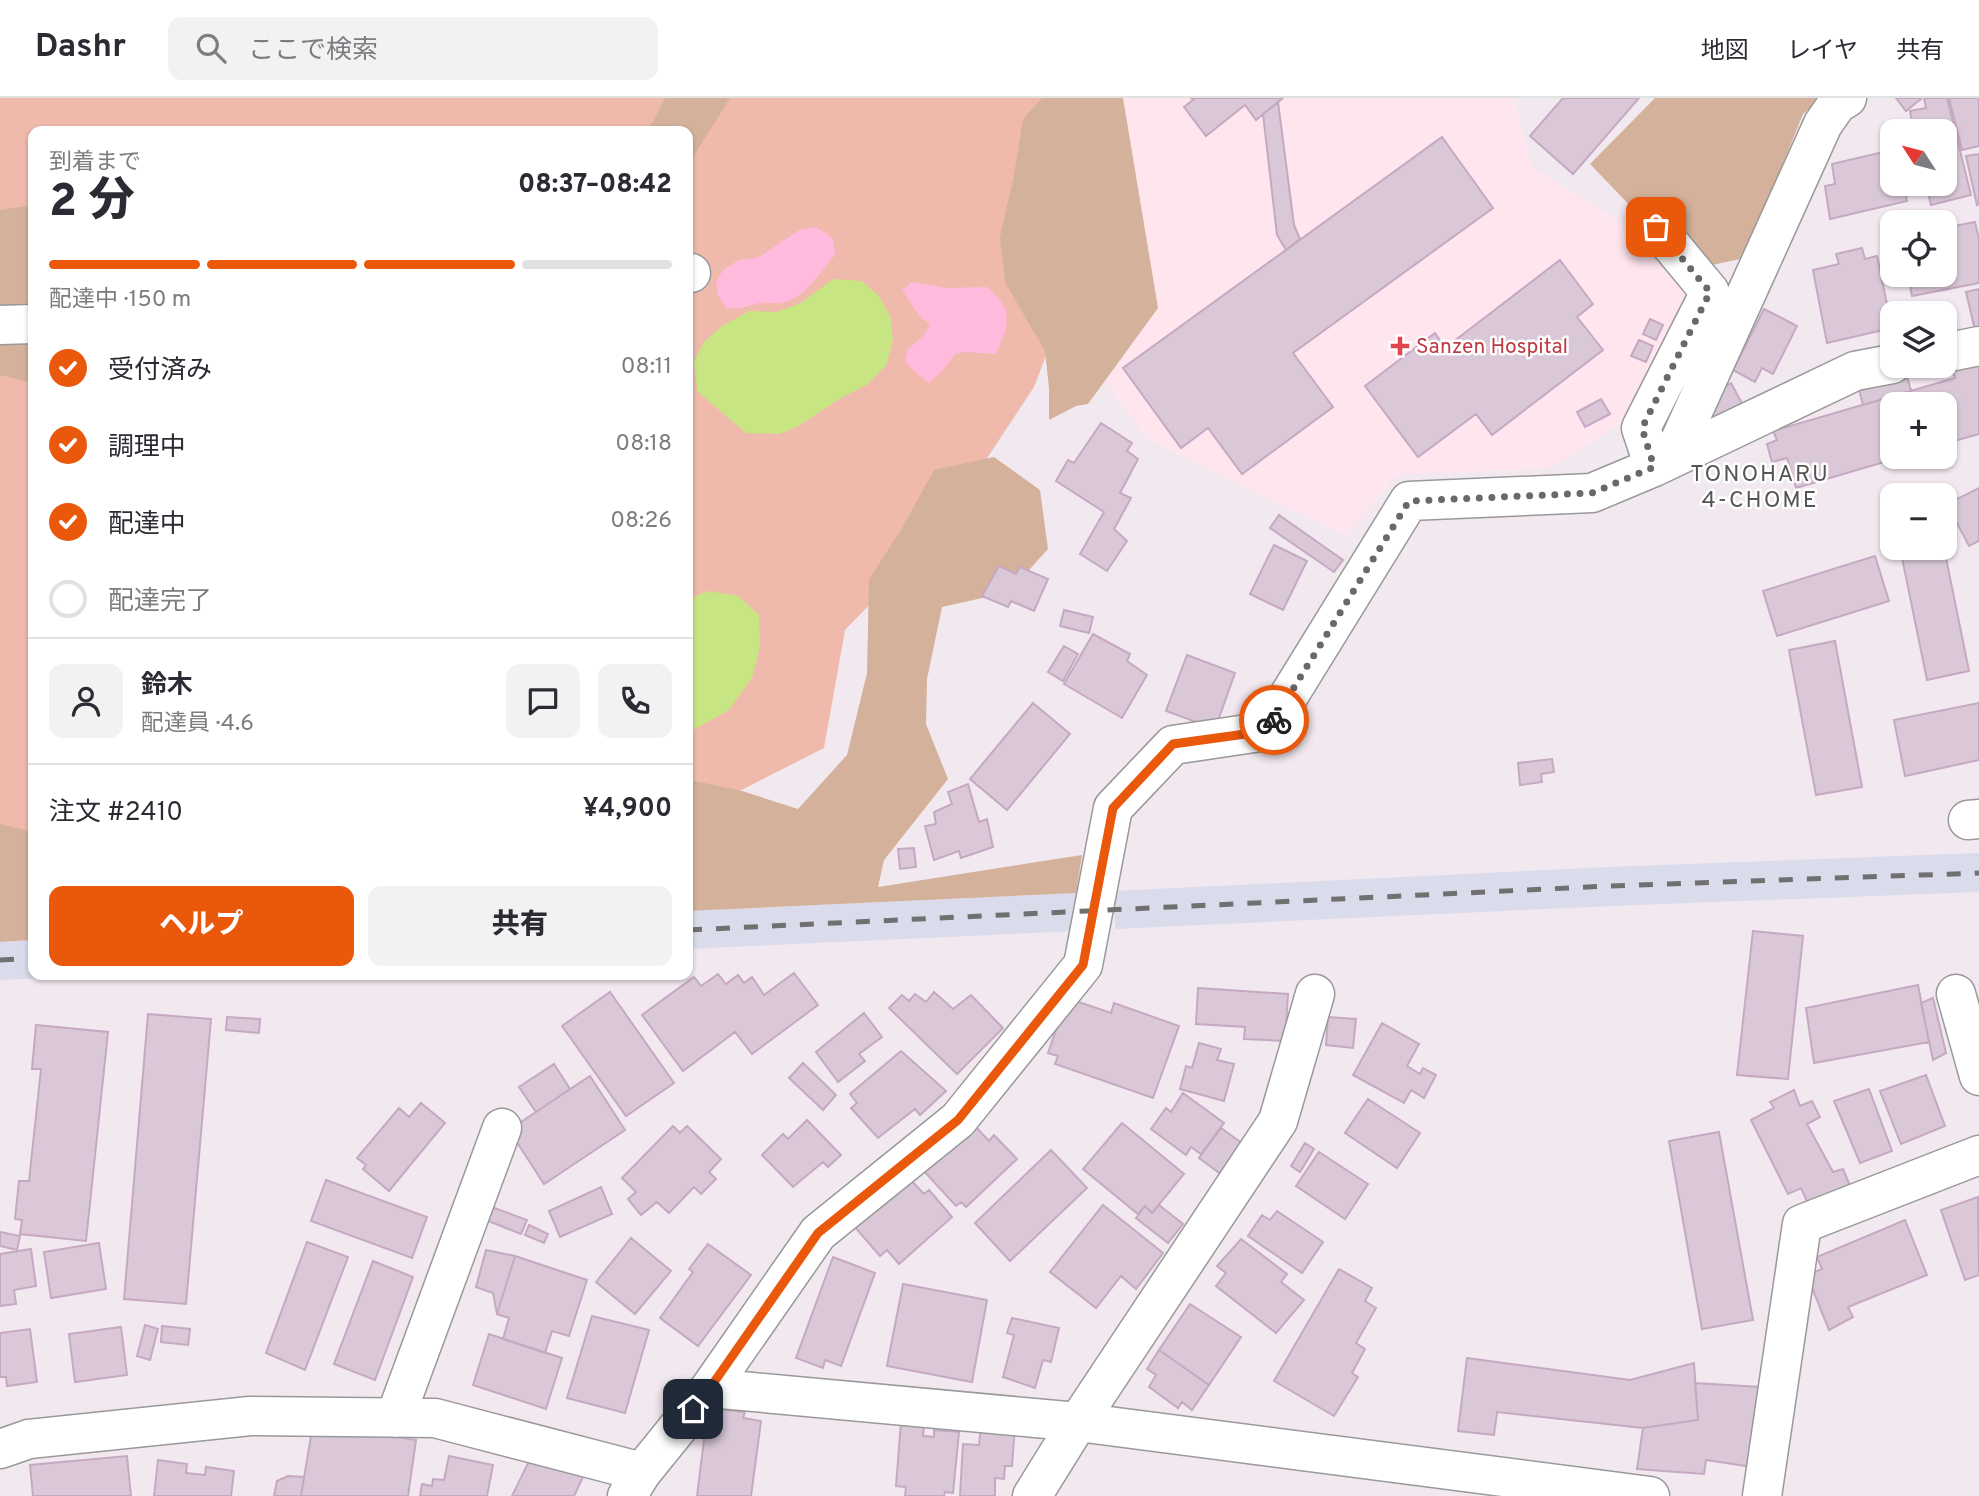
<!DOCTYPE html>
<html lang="ja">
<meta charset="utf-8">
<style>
:root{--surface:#fff;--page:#f2f2f3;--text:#2b2b33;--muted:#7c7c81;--line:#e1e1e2;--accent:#ea580c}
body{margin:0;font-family:Overpass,"Noto Sans JP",sans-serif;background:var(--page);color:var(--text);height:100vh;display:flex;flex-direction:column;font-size:26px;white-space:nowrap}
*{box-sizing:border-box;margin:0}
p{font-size:23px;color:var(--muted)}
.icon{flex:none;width:38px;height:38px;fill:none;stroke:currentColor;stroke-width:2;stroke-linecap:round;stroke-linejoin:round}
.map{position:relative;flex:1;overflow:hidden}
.sheet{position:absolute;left:28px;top:28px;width:665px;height:854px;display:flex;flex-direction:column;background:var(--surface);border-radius:14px;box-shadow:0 2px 5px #0004}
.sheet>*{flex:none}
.needle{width:46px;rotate:306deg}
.buttons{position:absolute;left:1880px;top:21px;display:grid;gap:14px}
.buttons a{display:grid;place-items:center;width:77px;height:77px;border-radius:14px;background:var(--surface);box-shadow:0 2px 5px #0004;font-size:35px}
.pin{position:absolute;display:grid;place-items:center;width:60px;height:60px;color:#fff;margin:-30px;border-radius:14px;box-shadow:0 4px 10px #0006}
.courier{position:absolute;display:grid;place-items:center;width:70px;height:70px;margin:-35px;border:5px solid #ea580c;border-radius:50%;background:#fff;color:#222;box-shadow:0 2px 9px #0007}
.head em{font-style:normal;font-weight:800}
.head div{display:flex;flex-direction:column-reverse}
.head{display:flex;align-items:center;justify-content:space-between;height:119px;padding:0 21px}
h1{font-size:46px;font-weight:800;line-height:52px}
.bar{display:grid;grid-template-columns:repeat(4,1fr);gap:10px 7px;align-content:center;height:84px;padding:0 21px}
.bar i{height:9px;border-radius:5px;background:var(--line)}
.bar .active{background:var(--accent)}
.bar p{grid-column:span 4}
.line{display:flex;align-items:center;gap:18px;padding:0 21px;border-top:2px solid var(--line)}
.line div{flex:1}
.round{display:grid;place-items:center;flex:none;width:74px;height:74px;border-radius:14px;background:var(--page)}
ol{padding:0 21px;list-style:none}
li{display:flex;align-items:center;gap:21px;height:77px}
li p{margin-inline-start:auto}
li .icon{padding:7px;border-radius:50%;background:var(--accent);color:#fff;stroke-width:4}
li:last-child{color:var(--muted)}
li i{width:38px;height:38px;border:4px solid var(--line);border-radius:50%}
.button{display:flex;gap:14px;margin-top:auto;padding:14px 21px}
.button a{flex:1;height:80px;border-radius:14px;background:var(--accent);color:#fff;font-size:28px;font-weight:800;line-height:80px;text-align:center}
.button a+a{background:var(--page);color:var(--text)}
header{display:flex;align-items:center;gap:42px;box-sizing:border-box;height:98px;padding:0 35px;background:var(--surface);border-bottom:2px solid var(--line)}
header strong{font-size:33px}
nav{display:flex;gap:38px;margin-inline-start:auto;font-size:24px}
.search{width:490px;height:63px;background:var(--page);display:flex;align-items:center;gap:18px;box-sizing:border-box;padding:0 24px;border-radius:14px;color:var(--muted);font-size:26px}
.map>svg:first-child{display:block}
.industrial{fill:#dadcec}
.education{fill:#ffe5ed}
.grass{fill:#efb9ac}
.forest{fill:#d4b19b}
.sand{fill:#ffbade}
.pitch{fill:#c8e583}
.building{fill:#dac8d8;stroke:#c5a9c2;stroke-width:2}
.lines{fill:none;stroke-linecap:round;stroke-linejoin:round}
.minor-casing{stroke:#999;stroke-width:41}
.minor{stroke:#fff;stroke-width:38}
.rail{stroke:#707070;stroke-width:5;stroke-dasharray:14 14;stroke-linecap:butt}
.done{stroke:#6b676a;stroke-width:7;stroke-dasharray:0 12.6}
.route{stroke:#ea580c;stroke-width:9}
.health-dot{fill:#e0444e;stroke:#fff;stroke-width:2.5}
.labels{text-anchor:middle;stroke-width:5;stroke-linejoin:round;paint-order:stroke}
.health-label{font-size:21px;fill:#be3a42;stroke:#fff;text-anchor:start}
.neighbourhood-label{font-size:23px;letter-spacing:2px;fill:#555;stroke:#fff}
</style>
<header>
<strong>Dashr</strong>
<div class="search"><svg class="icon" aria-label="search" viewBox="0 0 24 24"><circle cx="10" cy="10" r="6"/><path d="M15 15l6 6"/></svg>ここで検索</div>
<nav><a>地図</a><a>レイヤ</a><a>共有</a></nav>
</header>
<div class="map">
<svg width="1979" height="1398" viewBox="0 0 1979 1398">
<rect width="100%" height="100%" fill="#f2e8ef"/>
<path class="industrial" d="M 1979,755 L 1979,794 L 1611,808 L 1115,831 L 1113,793 L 1609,769 Z
M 1076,795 L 1077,833 L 688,851 L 688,813 Z
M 33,842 L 33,877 L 116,877 L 0,882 L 0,844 Z"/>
<path class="education" d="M 1123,0 L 1514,0 L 1532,69 L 1616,121 L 1682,188 L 1689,211 L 1624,323 L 1551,370 L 1396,377 L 1346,438 L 1149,342 L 1105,285 L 1158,210 Z"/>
<path class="grass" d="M 0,0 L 1055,0 L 1052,242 L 1034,289 L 935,439 L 845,532 L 824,650 L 706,710 L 688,711 L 688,33 L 33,33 L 33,744 L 0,745 Z"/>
<path class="forest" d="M 665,0 L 730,0 L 688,67 L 688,33 L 648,33 Z
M 1042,0 L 1123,0 L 1158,210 L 1088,306 L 1076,308 L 1049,322 L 1049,290 L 1045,253 L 1005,184 L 1000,139 L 1013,82 L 1023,21 Z
M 1655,0 L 1822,0 L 1803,16 L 1745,160 L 1712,167 L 1639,117 L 1590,66 Z
M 33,107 L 33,285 L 0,277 L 0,112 Z
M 994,359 L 1040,392 L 1048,451 L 1009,494 L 942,509 L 927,581 L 926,626 L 948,681 L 884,762 L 878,789 L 1082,757 L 1076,795 L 688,813 L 688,685 L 695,683 L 742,693 L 798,711 L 847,657 L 867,575 L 869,481 L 901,432 L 934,372 Z
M 0,726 L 33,734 L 33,842 L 0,844 Z"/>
<path class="sand" d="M 816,129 L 833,140 L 835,157 C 819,176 807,199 781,205 C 774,206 766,204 759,205 C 745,208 741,212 726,210 L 718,197 L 716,184 L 723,172 L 739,162 L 757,160 L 799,132 Z
M 912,184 L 945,190 L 987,189 C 1014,212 1010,226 996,256 L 966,254 L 955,256 L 944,271 L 929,285 L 916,275 L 905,264 L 908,251 L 923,238 L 930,227 L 918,216 L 902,192 Z"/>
<path class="pitch" d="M 833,181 L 862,183 L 879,198 L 890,218 L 893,241 L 887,266 L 868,286 L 839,301 L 799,328 L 779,336 L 746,335 L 697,293 L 694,263 L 704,244 L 722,228 L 749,213 L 776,214 L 801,205 Z
M 707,493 L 738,498 L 759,517 L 760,548 L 752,580 L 729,612 L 688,635 L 688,502 Z"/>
<path class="building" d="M 1191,0 L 1283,0 L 1256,22 L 1245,7 L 1206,38 L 1184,9 L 1193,2 Z
M 1563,0 L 1639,0 L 1573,76 L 1530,38 Z
M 1896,0 L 1920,0 L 1921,1 L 1906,13 Z
M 1924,0 L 1947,0 L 1971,97 L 1931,107 L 1926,86 L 1944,86 L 1944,33 L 1914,33 L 1910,13 L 1926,10 Z
M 1949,0 L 1979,0 L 1979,48 L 1962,52 Z
M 1278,4 L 1294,127 L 1300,141 L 1286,152 L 1277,137 L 1263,16 Z
M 1442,39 L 1493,110 L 1293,255 L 1333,309 L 1242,376 L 1208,330 L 1181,350 L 1123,270 Z
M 1892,52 L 1892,86 L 1904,86 L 1907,103 L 1830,121 L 1825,88 L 1835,86 L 1832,66 Z
M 1979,56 L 1979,106 L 1977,107 L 1966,58 Z
M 1975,124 L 1979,141 L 1979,185 L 1912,198 L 1908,177 L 1944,177 L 1944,130 Z
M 1862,150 L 1865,161 L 1877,158 L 1892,230 L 1827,245 L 1813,172 L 1839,166 L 1836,156 Z
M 1560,162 L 1593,206 L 1577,219 L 1603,252 L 1492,337 L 1476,316 L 1418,359 L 1365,288 L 1435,235 L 1445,250 Z
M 1979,191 L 1979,231 L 1975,232 L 1966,194 Z
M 1764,211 L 1797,228 L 1773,276 L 1762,270 L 1755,284 L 1733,272 Z
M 1650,221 L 1663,227 L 1656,242 L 1643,236 Z
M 1639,242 L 1653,248 L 1646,264 L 1631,258 Z
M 1979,264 L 1979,336 L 1944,346 L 1944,306 L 1892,306 L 1892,359 L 1901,359 L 1796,390 L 1787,360 L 1772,364 L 1767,346 L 1777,342 L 1773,333 L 1955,280 L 1952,272 Z
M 1907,278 L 1911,293 L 1863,307 L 1859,291 Z
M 1731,285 L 1744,309 L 1715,325 L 1702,301 Z
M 1601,301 L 1610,316 L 1585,329 L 1577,314 Z
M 1101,325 L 1132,345 L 1127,353 L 1138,361 L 1120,395 L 1131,400 L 1114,431 L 1127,443 L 1107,473 L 1080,456 L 1104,414 L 1056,383 L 1068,362 L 1074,365 Z
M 1979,390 L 1979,443 L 1969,448 L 1947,406 Z
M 1279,417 L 1343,462 L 1334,474 L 1270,430 Z
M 1274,447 L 1307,463 L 1283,512 L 1250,496 Z
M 1900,450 L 1944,450 L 1969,573 L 1927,582 Z
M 1875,458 L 1889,503 L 1777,538 L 1763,493 Z
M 999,468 L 1016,476 L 1020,469 L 1048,481 L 1034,513 L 1011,503 L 1008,509 L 982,498 Z
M 1064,512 L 1093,519 L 1089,535 L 1060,528 Z
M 1093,536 L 1130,556 L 1127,563 L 1147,577 L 1122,620 L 1064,586 Z
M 1835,543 L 1862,689 L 1816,697 L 1789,552 Z
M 1064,548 L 1078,556 L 1063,583 L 1048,574 Z
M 1187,557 L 1235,575 L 1215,631 L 1166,613 Z
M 1033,605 L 1070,636 L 1007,712 L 970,681 Z
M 1979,605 L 1979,662 L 1905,678 L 1894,622 Z
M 1552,661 L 1554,674 L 1541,676 L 1542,684 L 1520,687 L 1518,665 Z
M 968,686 L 979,724 L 987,721 L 993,749 L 961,760 L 959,753 L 934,762 L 925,728 L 936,726 L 934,714 L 952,706 L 948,694 Z
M 914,750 L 916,769 L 900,771 L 898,751 Z
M 1753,833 L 1803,838 L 1788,981 L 1737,977 Z
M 794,875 L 818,907 L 752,956 L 735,934 L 683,973 L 642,917 L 694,879 L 701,888 L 718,876 L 726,886 L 738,877 L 744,885 L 752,879 L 764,897 Z
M 1918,887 L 1929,944 L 1814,965 L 1806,910 Z
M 1198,890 L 1288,896 L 1285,943 L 1244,941 L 1245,929 L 1196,926 Z
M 610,894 L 674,985 L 626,1018 L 562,928 Z
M 934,894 L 953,911 L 971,897 L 1003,930 L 957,976 L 889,910 L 902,897 L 909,903 L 915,896 L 926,904 Z
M 1067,900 L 1111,915 L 1114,905 L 1179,928 L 1153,1000 L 1055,966 L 1058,958 L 1048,955 Z
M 1933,900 L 1946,955 L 1933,962 L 1921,905 Z
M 864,915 L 882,939 L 859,956 L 865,963 L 838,984 L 816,954 Z
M 148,916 L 211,921 L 186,1206 L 124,1201 Z
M 227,919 L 260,921 L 259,935 L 226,932 Z
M 1328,919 L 1356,921 L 1353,950 L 1326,947 Z
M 1382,925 L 1419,946 L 1407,968 L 1420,976 L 1423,970 L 1436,977 L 1424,1000 L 1411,992 L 1404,1005 L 1353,977 Z
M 36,927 L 108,934 L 86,1143 L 20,1136 L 22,1122 L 15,1121 L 19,1083 L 29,1083 L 41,971 L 32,971 Z
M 1199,945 L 1221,951 L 1217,962 L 1234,966 L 1224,1003 L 1180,991 L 1186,968 L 1192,970 Z
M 901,953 L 946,993 L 920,1017 L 915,1011 L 878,1040 L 851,1010 L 857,1005 L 850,996 Z
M 803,965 L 836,997 L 823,1012 L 789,980 Z
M 554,966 L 570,991 L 536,1014 L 519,989 Z
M 1926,977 L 1945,1028 L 1901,1046 L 1880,993 Z
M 590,978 L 625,1032 L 544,1086 L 509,1032 Z
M 1869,991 L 1892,1053 L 1860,1065 L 1834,1003 Z
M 1794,992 L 1800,1008 L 1812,1003 L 1820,1019 L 1807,1026 L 1833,1074 L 1843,1071 L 1851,1090 L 1810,1110 L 1801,1090 L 1788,1096 L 1751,1022 L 1774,1010 L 1770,1004 Z
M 1183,995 L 1224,1025 L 1201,1056 L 1191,1049 L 1186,1057 L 1151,1031 L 1166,1010 L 1171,1014 Z
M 1368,1001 L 1420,1035 L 1397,1070 L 1345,1035 Z
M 421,1005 L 445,1025 L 389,1093 L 363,1071 L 366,1067 L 357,1060 L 399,1010 L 409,1019 Z
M 807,1022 L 841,1057 L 828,1069 L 823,1064 L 793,1089 L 762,1057 L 783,1036 L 788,1041 Z
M 1122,1025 L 1184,1076 L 1152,1115 L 1145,1108 L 1138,1116 L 1083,1071 Z
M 973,1026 L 989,1043 L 994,1037 L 1017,1061 L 966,1109 L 961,1104 L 956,1108 L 923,1072 Z
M 673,1028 L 680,1035 L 687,1028 L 721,1061 L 709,1074 L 716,1081 L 701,1096 L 694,1089 L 669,1115 L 657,1104 L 641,1117 L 628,1101 L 636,1094 L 622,1080 Z
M 1221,1030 L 1243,1046 L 1222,1077 L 1199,1060 Z
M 1719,1034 L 1753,1222 L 1702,1231 L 1669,1043 Z
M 1305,1045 L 1314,1051 L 1300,1074 L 1291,1068 Z
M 1051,1052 L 1087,1090 L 1010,1163 L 975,1125 Z
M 1319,1054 L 1368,1086 L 1345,1121 L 1296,1088 Z
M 908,1079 L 924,1096 L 929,1092 L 952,1119 L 899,1166 L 887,1152 L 880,1158 L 854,1128 Z
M 326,1082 L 427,1119 L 412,1160 L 311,1123 Z
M 601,1089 L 612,1116 L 560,1139 L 549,1113 Z
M 1978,1099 L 1979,1177 L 1965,1182 L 1941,1112 Z
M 1103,1107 L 1163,1155 L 1136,1191 L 1121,1178 L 1096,1210 L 1050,1174 Z
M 1159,1107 L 1183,1126 L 1168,1145 L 1136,1120 L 1145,1108 L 1152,1115 Z
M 489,1108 L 527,1122 L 521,1136 L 483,1121 Z
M 1277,1113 L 1323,1144 L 1302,1175 L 1248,1138 L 1262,1117 L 1270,1122 Z
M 1905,1122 L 1927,1177 L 1848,1209 L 1853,1219 L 1829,1232 L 1807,1177 L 1822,1171 L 1817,1159 Z
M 529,1127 L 548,1136 L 544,1145 L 525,1137 Z
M 0,1134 L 20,1138 L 17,1152 L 0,1148 Z
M 631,1140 L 671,1173 L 635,1216 L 596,1184 Z
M 1241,1141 L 1287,1176 L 1281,1184 L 1304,1202 L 1276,1235 L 1216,1188 L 1226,1175 L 1217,1168 Z
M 307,1144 L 348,1159 L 305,1272 L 266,1255 Z
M 99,1145 L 106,1191 L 51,1200 L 44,1154 Z
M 708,1146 L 751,1177 L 698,1248 L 660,1220 L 693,1174 L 689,1171 Z
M 31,1151 L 36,1188 L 14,1192 L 16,1206 L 0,1208 L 0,1156 Z
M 486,1152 L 515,1158 L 497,1216 L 493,1195 L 476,1189 Z
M 515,1158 L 587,1182 L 569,1238 L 552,1233 L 545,1255 L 503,1241 L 509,1220 L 497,1216 Z
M 833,1159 L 875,1175 L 841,1268 L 825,1262 L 823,1270 L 796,1260 Z
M 373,1163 L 413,1179 L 375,1282 L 334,1266 Z
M 1339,1171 L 1372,1190 L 1365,1203 L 1376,1210 L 1356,1245 L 1365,1251 L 1352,1275 L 1358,1279 L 1334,1318 L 1274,1283 Z
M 903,1186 L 987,1202 L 972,1284 L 887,1268 Z
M 1190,1206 L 1241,1239 L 1209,1287 L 1159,1252 Z
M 592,1218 L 649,1232 L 625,1315 L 567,1300 Z
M 1012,1220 L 1059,1230 L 1051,1264 L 1043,1262 L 1035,1290 L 1003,1279 L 1014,1237 L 1007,1235 Z
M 145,1227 L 158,1231 L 150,1262 L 137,1258 Z
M 162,1228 L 190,1231 L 188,1247 L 161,1244 Z
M 121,1229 L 127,1277 L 75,1284 L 69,1236 Z
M 30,1231 L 37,1284 L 7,1288 L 6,1279 L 0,1279 L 0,1235 Z
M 489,1236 L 562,1260 L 546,1311 L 473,1287 Z
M 1159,1252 L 1209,1287 L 1192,1312 L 1182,1304 L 1178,1310 L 1149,1289 L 1156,1277 L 1147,1271 Z
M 1467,1260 L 1630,1282 L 1694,1265 L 1698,1322 L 1643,1330 L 1497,1314 L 1494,1337 L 1458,1333 Z
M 1695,1285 L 1760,1289 L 1753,1369 L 1706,1362 L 1704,1376 L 1637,1371 L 1643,1330 L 1698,1322 Z
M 708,1310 L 745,1314 L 743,1320 L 761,1323 L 751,1398 L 697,1398 Z
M 901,1324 L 924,1326 L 923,1338 L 934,1339 L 934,1332 L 959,1334 L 953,1395 L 945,1394 L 944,1398 L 905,1398 L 906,1389 L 896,1388 Z
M 313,1326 L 416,1342 L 408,1398 L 301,1398 Z
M 981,1326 L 1015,1329 L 1012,1368 L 1005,1368 L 1004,1381 L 995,1380 L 995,1398 L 960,1398 L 963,1346 L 979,1347 Z
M 533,1355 L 583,1379 L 574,1398 L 512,1398 Z
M 127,1358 L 131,1398 L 33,1398 L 30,1367 Z
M 449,1358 L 493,1367 L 487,1398 L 420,1398 L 422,1386 L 432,1388 L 433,1381 L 444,1382 Z
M 158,1362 L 187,1366 L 186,1375 L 205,1377 L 206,1369 L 234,1373 L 231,1398 L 154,1398 Z
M 288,1378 L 304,1379 L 301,1398 L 274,1398 L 277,1383 Z"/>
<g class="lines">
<g class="minor-casing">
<path id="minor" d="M 688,175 L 691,175
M 0,227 L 33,226
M 1944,255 L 1979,248
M 1672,360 L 1823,26 L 1837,6 L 1847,0
M 1654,369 L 1641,330 L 1710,194 L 1656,129
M 1968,722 L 1979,721
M 1956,896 L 1979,978
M 710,1290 L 1078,1324 L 1650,1398
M 395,1320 L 502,1030
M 0,1351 L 29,1341 L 250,1318 L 435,1320 L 642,1374
M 627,1398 L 642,1374 L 710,1290 L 818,1135 L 958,1022 L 1083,867 L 1113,710 L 1173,647 L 1267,633 L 1409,403 L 1592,395 L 1654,369 L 1855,273 L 1892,266
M 1032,1398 L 1078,1324 L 1278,1023 L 1315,896
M 1762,1398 L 1802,1126 L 1979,1057"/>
</g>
<use href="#minor" class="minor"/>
<path class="rail" d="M 688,832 L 1610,788 L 1979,775
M 0,862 L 33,860"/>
</g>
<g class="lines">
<path class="done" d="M 1274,622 L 1409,403 L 1592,395 L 1654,369 L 1642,330 L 1710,194 L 1656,129"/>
<path class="route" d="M 693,1311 L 710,1290 L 818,1135 L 958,1022 L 1083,867 L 1113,710 L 1173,646 L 1267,633 L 1274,622"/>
</g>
<path class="health-dot" d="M1396.5 237.5h7v7h7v7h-7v7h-7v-7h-7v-7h7z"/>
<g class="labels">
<g class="health-label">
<text x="1416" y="255">Sanzen Hospital</text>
</g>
<g class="neighbourhood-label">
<text x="1760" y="383">TONOHARU<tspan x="1760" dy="26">4-CHOME</tspan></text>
</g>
</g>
</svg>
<div class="buttons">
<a><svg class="needle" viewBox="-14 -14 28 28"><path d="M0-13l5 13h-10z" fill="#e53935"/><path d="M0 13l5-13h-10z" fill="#7c7c81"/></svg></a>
<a><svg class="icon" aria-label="locate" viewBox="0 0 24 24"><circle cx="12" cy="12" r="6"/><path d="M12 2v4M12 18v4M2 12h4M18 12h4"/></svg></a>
<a><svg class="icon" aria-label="layers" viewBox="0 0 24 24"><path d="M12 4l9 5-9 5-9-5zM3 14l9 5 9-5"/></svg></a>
<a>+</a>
<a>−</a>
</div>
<div class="pin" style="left:1656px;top:129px;background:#ea580c"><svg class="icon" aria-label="bag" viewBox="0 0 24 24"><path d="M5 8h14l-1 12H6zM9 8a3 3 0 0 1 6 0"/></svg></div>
<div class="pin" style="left:693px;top:1311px;background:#1f2937"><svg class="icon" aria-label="home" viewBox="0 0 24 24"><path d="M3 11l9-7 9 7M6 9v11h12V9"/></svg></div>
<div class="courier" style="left:1274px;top:622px"><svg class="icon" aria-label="bike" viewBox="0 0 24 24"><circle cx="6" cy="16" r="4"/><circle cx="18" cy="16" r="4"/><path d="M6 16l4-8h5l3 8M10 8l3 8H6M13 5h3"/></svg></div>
<section class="sheet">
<div class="head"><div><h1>2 分</h1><p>到着まで</p></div><em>08:37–08:42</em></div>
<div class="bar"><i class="active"></i><i class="active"></i><i class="active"></i><i></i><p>配達中 · 150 m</p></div>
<ol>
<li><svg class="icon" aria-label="check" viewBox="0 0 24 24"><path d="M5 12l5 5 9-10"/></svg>受付済み<p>08:11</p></li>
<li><svg class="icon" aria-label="check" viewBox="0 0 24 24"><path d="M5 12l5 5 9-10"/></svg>調理中<p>08:18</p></li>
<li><svg class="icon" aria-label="check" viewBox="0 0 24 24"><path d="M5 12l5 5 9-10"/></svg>配達中<p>08:26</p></li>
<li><i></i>配達完了</li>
</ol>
<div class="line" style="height:126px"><a class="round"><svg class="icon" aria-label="person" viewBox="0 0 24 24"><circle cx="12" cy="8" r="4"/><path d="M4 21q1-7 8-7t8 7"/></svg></a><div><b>鈴木</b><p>配達員 · 4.6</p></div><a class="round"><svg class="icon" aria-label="chat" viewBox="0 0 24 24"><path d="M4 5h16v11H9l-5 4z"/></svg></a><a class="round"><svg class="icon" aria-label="phone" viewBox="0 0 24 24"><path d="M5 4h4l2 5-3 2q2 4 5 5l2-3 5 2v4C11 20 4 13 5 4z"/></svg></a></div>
<div class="line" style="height:91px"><div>注文 #2410</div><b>¥4,900</b></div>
<div class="button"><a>ヘルプ</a><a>共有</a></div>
</section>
</div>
